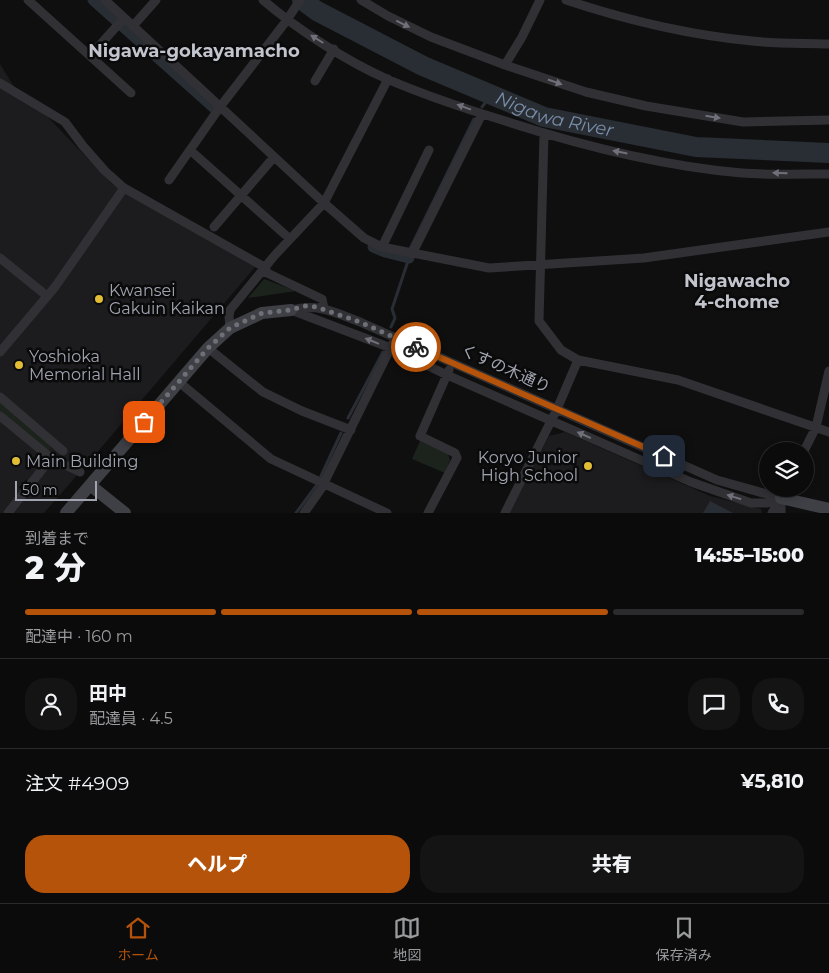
<!DOCTYPE html>
<html lang="ja">
<meta charset="utf-8">
<style>
:root{--surface:#0b0b0c;--page:#141415;--text:#f1f3f6;--muted:#9a9b9d;--line:#2b2b2d;--accent:#b45309}
body{margin:0;font-family:Montserrat,"Noto Sans JP",sans-serif;background:var(--page);color:var(--text);height:100vh;display:flex;flex-direction:column;font-size:19px;white-space:nowrap}
*{box-sizing:border-box;margin:0}
p{font-size:16px;color:var(--muted)}
.icon{flex:none;width:28px;height:28px;fill:none;stroke:currentColor;stroke-width:2;stroke-linecap:round;stroke-linejoin:round}
.map{position:relative;height:513px;overflow:hidden}
.side{display:flex;flex-direction:column;background:var(--surface);flex:1}
.side>*{flex:none}
.controls{position:absolute;left:759px;top:442px;display:grid;gap:10px}
.controls a{display:grid;place-items:center;width:55px;height:55px;border-radius:50%;background:var(--surface);box-shadow:0 2px 8px #0003,0 0 0 1px var(--line);font-size:25px}
.scale{position:absolute;left:15px;bottom:12px;width:82px;box-sizing:border-box;padding-left:5px;border:2px solid #a1a4b0;border-top:0;font-size:14px;line-height:18px;white-space:nowrap;color:#a1a4b0;-webkit-text-stroke:4px #0a0a0b;paint-order:stroke}
.pin{position:absolute;display:grid;place-items:center;width:42px;height:42px;color:#fff;margin:-21px;border-radius:10px;box-shadow:0 2px 8px #0006}
.courier{position:absolute;display:grid;place-items:center;width:50px;height:50px;margin:-25px;border:4px solid #b45309;border-radius:50%;background:#fff;color:#222;box-shadow:0 1px 6px #0007}
.headline em{font-style:normal;font-weight:800}
.headline div{display:flex;flex-direction:column-reverse}
.headline{display:flex;align-items:center;justify-content:space-between;height:85px;padding:0 25px}
h1{font-size:32px;font-weight:800;line-height:38px}
.bar{display:grid;grid-template-columns:repeat(4,1fr);gap:8px 5px;align-content:center;height:60px;padding:0 25px}
.bar i{height:6px;border-radius:4px;background:var(--line)}
.bar .active{background:var(--accent)}
.bar p{grid-column:span 4}
.line{display:flex;align-items:center;gap:12px;padding:0 25px;border-top:1px solid var(--line)}
.line div{flex:1}
.round{display:grid;place-items:center;flex:none;width:52px;height:52px;border-radius:20px;background:var(--page)}
.primary-button{display:flex;gap:10px;margin-top:auto;padding:10px 25px}
.primary-button a{flex:1;height:58px;border-radius:20px;background:var(--accent);color:#fff;font-size:20px;font-weight:800;line-height:58px;text-align:center}
.primary-button a+a{background:var(--page);color:var(--text)}
.dock{display:flex;justify-content:space-around;align-items:center;height:70px;border-top:1px solid var(--line);background:var(--surface);font-size:14px;color:var(--muted)}
.dock a{display:grid;justify-items:center;gap:2px}
.dock .active{color:var(--accent)}
.map>svg:first-child{display:block}
.built{fill:#1c1b1d}
.green{fill:#1c231d}
.water{fill:#292e35}
.lines{fill:none;stroke-linecap:round;stroke-linejoin:round}
.stream{stroke:#292e35;stroke-width:3}
.canal{stroke:#292e35;stroke-width:11}
.river{stroke:#292e35;stroke-width:20}
.street{stroke:#313135;stroke-width:9}
.secondary{stroke:#3f4045;stroke-width:12}
.oneway{fill:#6f7079}
.done{stroke:#6e7078;stroke-width:5;stroke-dasharray:0 9}
.route{stroke:#b45309;stroke-width:6}
.poi-dot{fill:#e1bc36;stroke:#0a0a0b;stroke-width:2}
.labels{text-anchor:middle;stroke-width:5;stroke-linejoin:round;paint-order:stroke}
.poi-label{font-size:16px;fill:#a1a4b0;stroke:#0a0a0b;text-anchor:start}
.street-label{font-size:16px;fill:#a1a4b0;stroke:#0a0a0b}
.neighbourhood-label{font-size:18px;font-weight:bold;fill:#c2c4cd;stroke:#0a0a0b}
.water-label{font-size:18px;font-style:italic;fill:#7a8ea9;stroke:#0a0a0b}
</style>
<div class="map">
<svg width="829" height="513" viewBox="0 0 829 513">
<rect width="100%" height="100%" fill="#0f0f10"/>
<path class="built" d="M 0,64 L 21,98 L 44,113 L 112,184 L 256,266 L 106,442 L 44,513 L 0,513 Z
M 565,432 L 710,496 L 761,509 L 762,513 L 510,513 L 549,436 Z"/>
<path class="green" d="M 264,279 L 296,291 L 248,298 Z
M 0,403 L 49,444 L 51,447 L 50,450 L 48,451 L 0,413 Z
M 420,441 L 448,454 L 450,460 L 445,473 L 412,459 Z"/>
<path class="water" d="M 710,501 L 733,513 L 703,513 Z"/>
<g class="lines">
<path class="stream" d="M 482,107 L 491,95
M 410,249 L 474,119
M 391,327 L 395,318 L 392,309 L 409,258
M 348,418 L 383,352
M 321,476 L 341,433
M 296,513 L 316,486"/>
<path class="canal" d="M 93,0 L 214,108
M 373,247 L 385,252 L 409,258"/>
<path class="river" id="s1" d="M 302,0 L 317,11 L 423,66 L 544,117 L 696,147 L 829,153"/>
<path class="street" d="M 28,0 L 131,93
M 105,0 L 324,203 L 364,238 L 382,247 L 489,268 L 644,258 L 829,232
M 263,0 C 297,29 346,61 387,79 C 424,95 463,108 502,120 C 579,145 661,166 742,173 C 770,175 800,174 829,174
M 361,0 L 388,16 L 431,37 L 505,65 L 586,92 L 646,106 L 743,122 L 829,120
M 566,0 C 626,20 689,35 752,41 C 778,44 804,43 829,44
M 133,26 L 156,0
M 90,56 L 124,18
M 505,65 L 522,37 L 540,0
M 315,81 L 334,49
M 0,83 L 65,122 L 83,146 L 105,171 L 124,188 L 266,268
M 544,134 L 539,321 L 561,350 L 578,360 L 678,380 L 829,432
M 190,150 L 290,239
M 169,180 L 220,107 L 287,20 L 300,0
M 214,227 L 274,157
M 382,247 L 429,150
M 412,254 L 482,114
M 0,258 L 47,296
M 263,271 L 322,299 L 324,309
M 291,310 L 391,348 L 447,375 L 691,482 L 751,503 L 767,503 L 781,498
M 291,310 C 318,303 334,312 360,322 L 717,480 L 781,498
M 230,328 L 229,316 L 230,310 L 275,255 L 324,203 L 388,79
M 208,348 L 263,392 L 302,411 L 351,430
M 0,352 L 55,287 L 124,188
M 179,382 L 271,459 L 387,513
M 0,397 L 63,451
M 0,416 L 51,458 L 80,472
M 804,451 L 816,427 L 829,371
M 8,513 L 51,458
M 304,513 L 321,489 L 393,343
M 428,513 L 457,458 L 455,453 L 420,436 L 449,370
M 505,513 L 557,409 L 578,360
M 772,513 L 786,489
M 781,513 L 781,498"/>
<path class="secondary" d="M 90,485 L 125,513
M 781,498 L 829,509
M 66,513 L 208,348 L 230,328 L 262,313 L 291,310"/>
</g>
<defs><path id="oneway-solid" d="M-6-.8H1V-3.2L6.5 0L1 3.2V.8H-6Z" transform="scale(1.25)"/></defs>
<g class="oneway">
<use href="#oneway-solid" transform="translate(403 24) rotate(26)"/>
<use href="#oneway-solid" transform="translate(317 39) rotate(-148)"/>
<use href="#oneway-solid" transform="translate(555 82) rotate(19)"/>
<use href="#oneway-solid" transform="translate(464 107) rotate(-160)"/>
<use href="#oneway-solid" transform="translate(713 117) rotate(9)"/>
<use href="#oneway-solid" transform="translate(620 152) rotate(-169)"/>
<use href="#oneway-solid" transform="translate(780 173) rotate(-179)"/>
<use href="#oneway-solid" transform="translate(372 341) rotate(-158)"/>
<use href="#oneway-solid" transform="translate(584 435) rotate(-156)"/>
<use href="#oneway-solid" transform="translate(734 497) rotate(-162)"/>
</g>
<g class="lines">
<path class="done" d="M 144,422 L 208,348 L 230,328 L 262,313 L 290,310 L 305,306 L 316,307 L 360,322 L 416,347"/>
<path class="route" d="M 416,347 L 664,456"/>
</g>
<g class="poi-dot">
<circle cx="99" cy="299" r="5"/>
<circle cx="19" cy="365" r="5"/>
<circle cx="16" cy="461" r="5"/>
<circle cx="588" cy="466" r="5"/>
</g>
<g class="labels">
<g class="poi-label">
<text x="109" y="296">Kwansei<tspan x="109" dy="18">Gakuin Kaikan</tspan></text>
<text x="29" y="362">Yoshioka<tspan x="29" dy="18">Memorial Hall</tspan></text>
<text x="578" y="463" text-anchor="end">Koryo Junior<tspan x="578" dy="18">High School</tspan></text>
<text x="26" y="467">Main Building</text>
</g>
<g class="street-label">
<text transform="translate(506 368) rotate(24)" y="6">くすの木通り</text>
</g>
<g class="neighbourhood-label">
<text x="194" y="57">Nigawa-gokayamacho</text>
<text x="737" y="287">Nigawacho<tspan x="737" dy="21">4-chome</tspan></text>
</g>
<g class="water-label">
<text dy="6" stroke="none"><textPath href="#s1" startOffset="279">Nigawa River</textPath></text>
</g>
</g>
</svg>
<div class="controls">
<a><svg class="icon" aria-label="layers" viewBox="0 0 24 24"><path d="M12 4l9 5-9 5-9-5zM3 14l9 5 9-5"/></svg></a>
</div>
<div class="scale">50 m</div>
<div class="pin" style="left:144px;top:422px;background:#ea580c"><svg class="icon" aria-label="bag" viewBox="0 0 24 24"><path d="M5 8h14l-1 12H6zM9 8a3 3 0 0 1 6 0"/></svg></div>
<div class="pin" style="left:664px;top:456px;background:#1f2937"><svg class="icon" aria-label="home" viewBox="0 0 24 24"><path d="M3 11l9-7 9 7M6 9v11h12V9"/></svg></div>
<div class="courier" style="left:416px;top:347px"><svg class="icon" aria-label="bike" viewBox="0 0 24 24"><circle cx="6" cy="16" r="4"/><circle cx="18" cy="16" r="4"/><path d="M6 16l4-8h5l3 8M10 8l3 8H6M13 5h3"/></svg></div>
</div>
<section class="side">
<div class="headline"><div><h1>2 分</h1><p>到着まで</p></div><em>14:55–15:00</em></div>
<div class="bar"><i class="active"></i><i class="active"></i><i class="active"></i><i></i><p>配達中 · 160 m</p></div>
<div class="line" style="height:90px"><a class="round"><svg class="icon" aria-label="person" viewBox="0 0 24 24"><circle cx="12" cy="8" r="4"/><path d="M4 21q1-7 8-7t8 7"/></svg></a><div><b>田中</b><p>配達員 · 4.5</p></div><a class="round"><svg class="icon" aria-label="chat" viewBox="0 0 24 24"><path d="M4 5h16v11H9l-5 4z"/></svg></a><a class="round"><svg class="icon" aria-label="phone" viewBox="0 0 24 24"><path d="M5 4h4l2 5-3 2q2 4 5 5l2-3 5 2v4C11 20 4 13 5 4z"/></svg></a></div>
<div class="line" style="height:65px"><div>注文 #4909</div><b>¥5,810</b></div>
<div class="primary-button"><a>ヘルプ</a><a>共有</a></div>
</section>
<nav class="dock">
<a class="active"><svg class="icon" aria-label="home" viewBox="0 0 24 24"><path d="M3 11l9-7 9 7M6 9v11h12V9"/></svg>ホーム</a>
<a><svg class="icon" aria-label="map" viewBox="0 0 24 24"><path d="M3 6l6-2 6 2 6-2v14l-6 2-6-2-6 2zM9 4v14M15 6v14"/></svg>地図</a>
<a><svg class="icon" aria-label="saved" viewBox="0 0 24 24"><path d="M7 4h10v16l-5-4-5 4z"/></svg>保存済み</a>
</nav>
